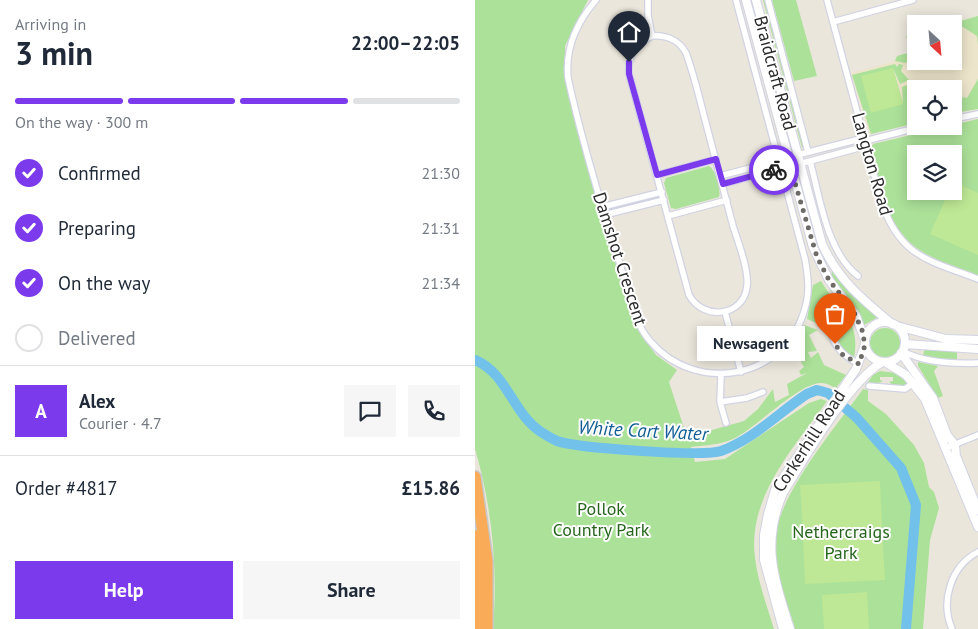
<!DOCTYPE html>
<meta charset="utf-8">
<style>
:root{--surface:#fff;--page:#f6f6f7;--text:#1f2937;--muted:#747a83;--line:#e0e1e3;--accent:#7c3aed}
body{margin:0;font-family:"PT Sans",sans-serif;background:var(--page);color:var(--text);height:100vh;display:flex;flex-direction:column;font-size:19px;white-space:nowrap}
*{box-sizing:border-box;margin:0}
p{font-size:16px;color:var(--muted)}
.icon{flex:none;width:28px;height:28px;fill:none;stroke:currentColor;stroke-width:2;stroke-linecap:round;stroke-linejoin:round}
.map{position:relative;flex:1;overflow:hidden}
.sheet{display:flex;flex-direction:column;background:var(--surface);width:475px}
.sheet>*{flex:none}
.needle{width:32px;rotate:154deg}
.fabs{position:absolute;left:432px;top:15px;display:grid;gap:10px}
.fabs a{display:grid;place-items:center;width:55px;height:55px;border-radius:0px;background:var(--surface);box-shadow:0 2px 12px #0003;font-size:25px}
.pin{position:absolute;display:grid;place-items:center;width:42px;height:42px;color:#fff;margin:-51px -21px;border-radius:50% 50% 50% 0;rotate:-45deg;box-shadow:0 0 5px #0007}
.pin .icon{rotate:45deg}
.courier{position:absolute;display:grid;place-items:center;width:50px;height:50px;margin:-25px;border:4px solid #7c3aed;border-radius:50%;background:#fff;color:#222;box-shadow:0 1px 6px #0007}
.bubble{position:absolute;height:35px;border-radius:0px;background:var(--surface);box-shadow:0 2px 12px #0003;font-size:16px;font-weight:700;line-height:35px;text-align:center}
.overview em{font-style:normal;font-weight:700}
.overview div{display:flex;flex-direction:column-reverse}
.overview{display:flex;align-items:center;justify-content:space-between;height:85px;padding:0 15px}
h1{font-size:32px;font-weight:700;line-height:38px}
.bar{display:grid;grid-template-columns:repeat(4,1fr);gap:8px 5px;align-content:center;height:60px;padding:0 15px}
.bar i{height:6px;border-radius:4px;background:var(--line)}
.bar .current{background:var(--accent)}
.bar p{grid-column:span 4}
.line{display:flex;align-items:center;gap:12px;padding:0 15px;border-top:1px solid var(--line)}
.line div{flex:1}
.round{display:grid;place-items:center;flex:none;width:52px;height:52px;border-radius:0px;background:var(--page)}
ol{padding:0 15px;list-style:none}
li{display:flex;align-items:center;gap:15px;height:55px}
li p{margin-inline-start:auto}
li .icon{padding:5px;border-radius:50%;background:var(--accent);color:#fff;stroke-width:4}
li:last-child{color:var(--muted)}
li i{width:28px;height:28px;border:2px solid var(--line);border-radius:50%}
.action{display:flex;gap:10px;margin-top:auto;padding:10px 15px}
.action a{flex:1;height:58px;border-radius:0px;background:var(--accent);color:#fff;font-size:20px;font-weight:700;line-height:58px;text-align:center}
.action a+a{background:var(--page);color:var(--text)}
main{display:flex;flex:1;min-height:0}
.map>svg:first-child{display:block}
.education{fill:#ede5cb}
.green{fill:#ace199;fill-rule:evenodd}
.pitch{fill:#bee895}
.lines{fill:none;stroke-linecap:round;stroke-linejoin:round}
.river{stroke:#71c1eb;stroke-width:10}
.minor-casing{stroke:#d1d3e2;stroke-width:8}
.tertiary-casing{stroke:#d1d3e2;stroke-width:10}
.motorway-casing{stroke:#c8c8c8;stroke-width:14}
.minor{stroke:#fff;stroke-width:5.5}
.tertiary{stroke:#fff;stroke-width:8}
.motorway{stroke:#faab58;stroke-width:11}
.done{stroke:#6e6c68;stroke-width:5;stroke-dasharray:0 9}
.route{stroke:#7c3aed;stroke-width:6}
.labels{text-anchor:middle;stroke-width:4;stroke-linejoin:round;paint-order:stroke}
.street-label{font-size:18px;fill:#2a2a2a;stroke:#fff}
.park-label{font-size:18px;fill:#25651c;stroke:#fff}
.water-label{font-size:19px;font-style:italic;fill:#115d96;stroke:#fff}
</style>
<main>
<section class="sheet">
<div class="overview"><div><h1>3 min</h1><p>Arriving in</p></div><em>22:00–22:05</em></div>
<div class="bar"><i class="current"></i><i class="current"></i><i class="current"></i><i></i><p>On the way · 300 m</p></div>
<ol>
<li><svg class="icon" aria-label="check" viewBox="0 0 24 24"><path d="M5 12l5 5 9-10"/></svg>Confirmed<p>21:30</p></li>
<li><svg class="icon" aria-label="check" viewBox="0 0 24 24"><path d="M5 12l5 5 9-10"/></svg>Preparing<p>21:31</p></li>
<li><svg class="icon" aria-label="check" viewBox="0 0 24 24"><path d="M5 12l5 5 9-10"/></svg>On the way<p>21:34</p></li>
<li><i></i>Delivered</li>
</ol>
<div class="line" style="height:90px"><b class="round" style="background:var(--accent);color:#fff">A</b><div><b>Alex</b><p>Courier · 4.7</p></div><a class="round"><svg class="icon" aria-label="chat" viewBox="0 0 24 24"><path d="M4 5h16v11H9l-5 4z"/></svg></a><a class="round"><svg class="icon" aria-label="phone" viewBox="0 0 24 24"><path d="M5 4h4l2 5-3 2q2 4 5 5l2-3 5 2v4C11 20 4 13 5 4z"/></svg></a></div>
<div class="line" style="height:65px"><div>Order #4817</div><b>£15.86</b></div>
<div class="action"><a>Help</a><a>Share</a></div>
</section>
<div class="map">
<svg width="503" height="629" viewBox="0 0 503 629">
<rect width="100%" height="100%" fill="#ebe6dc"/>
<path class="education" d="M 503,16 L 503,109 L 479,113 L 479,89 L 441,89 L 441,123 L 395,134 L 376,73 L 420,61 L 422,56 L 436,52 L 431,36 L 441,33 L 441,61 L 479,61 L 479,24 L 475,24 Z"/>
<path class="green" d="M 0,0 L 113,0 L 90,46 L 92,90 L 160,325 L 181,355 L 202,370 L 194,382 L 212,437 L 269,421 L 283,409 L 298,389 L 300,402 L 314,395 L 312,384 L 332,373 L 326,375 L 324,371 L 329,367 L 320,352 L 312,357 L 309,353 L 329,325 L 343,330 L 334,335 L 342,351 L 333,352 L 336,358 L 343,352 L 349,365 L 371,375 L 361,388 C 356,386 352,383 346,383 C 322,384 283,427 258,439 C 244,445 231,445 216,447 L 220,462 L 250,459 L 334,403 L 346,399 L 352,401 C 319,448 272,497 280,558 C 283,582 292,606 299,629 L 18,629 C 23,568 17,507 0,449 Z
M 275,0 L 278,0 L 311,129 L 309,128 Z
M 288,0 L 290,0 L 329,147 L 327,148 Z
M 297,0 L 321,0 L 342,76 L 319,81 Z
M 503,16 L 503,46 L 502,36 L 488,27 L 479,28 L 479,24 L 475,24 Z
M 441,33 L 441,57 L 430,63 L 420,61 L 422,56 L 436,52 L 431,36 Z
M 420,64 L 422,67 L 424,64 L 428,65 L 426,71 L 434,80 L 425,84 L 418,68 L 428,104 L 427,87 L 437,83 L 441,89 L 441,114 L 432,122 L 433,125 L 396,134 L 377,75 Z
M 503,79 L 503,109 L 479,113 L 479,98 L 485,102 L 488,97 L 492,98 Z
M 503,119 L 503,276 C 446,254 422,248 405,185 C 402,173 398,160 396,148 L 398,144 ZM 441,154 L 479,154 L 479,191 L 441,191 Z
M 234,166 C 241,170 246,190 244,197 L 201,209 L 196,208 L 189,183 L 191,178 Z
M 357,272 L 359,272 L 403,317 L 389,325 C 381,306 367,292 356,275 Z
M 346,281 L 357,298 L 348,326 L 332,319 L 338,285 Z
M 365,304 C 378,321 383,337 379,358 C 360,348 353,322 365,304 Z
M395 343a15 15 0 1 1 30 0a15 15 0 1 1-30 0Z
M 450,347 L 482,352 L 482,361 L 448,356 Z
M 443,362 L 463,366 L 459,371 L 468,396 L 463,398 L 443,366 Z
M 405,371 L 421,373 L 432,383 L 429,385 L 418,385 L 414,382 L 418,381 L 418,377 L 405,377 L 405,380 L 408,381 L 401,384 L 393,382 L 398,375 Z
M 388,389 L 393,390 L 393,401 L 411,414 L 439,445 L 449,463 L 454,487 L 459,492 L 464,508 L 455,540 L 448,629 L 320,629 C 312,601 297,570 300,540 C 303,494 361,427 388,389 Z"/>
<path class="pitch" d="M 418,68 L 428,104 L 396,113 L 386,76 Z
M 479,182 L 503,193 L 503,255 L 455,234 L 474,191 L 479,191 Z
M 405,481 L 407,527 L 328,532 L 325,485 Z
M 407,533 L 410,580 L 330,584 L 328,538 Z
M 392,592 L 394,629 L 349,629 L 347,595 Z"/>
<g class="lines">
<path class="river" d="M 0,360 C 32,373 38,414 66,432 C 71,435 77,439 82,441 C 101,448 228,457 246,451 C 279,439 303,413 332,394 L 342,390 L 353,393 L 382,418 L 426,468 L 441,505 L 431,629"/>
<g class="minor-casing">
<path id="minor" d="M 121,0 C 102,22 90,49 93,78 C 107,143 127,208 147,271 C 154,294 159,323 175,341 C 221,395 311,380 330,308 C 335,292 333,276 330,259 L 261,0
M 173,0 L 173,16 L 177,36
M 293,0 L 333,152
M 352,0 L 406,201 C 425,257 453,260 503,279
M 358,22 L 438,0
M 177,36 C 191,35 204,40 211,53 C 218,72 223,92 228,112 C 238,150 248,188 258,226 C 263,242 274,270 272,286 C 269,317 228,321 214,295 L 154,74 C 152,56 161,43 177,36 Z
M 479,119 L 503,114
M 390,141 L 449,126
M 322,155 L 389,138
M 335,161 C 345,197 351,251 383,276
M 324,164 L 391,146
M 182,175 L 241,159
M 245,176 L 313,158
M 248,184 L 315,166
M 127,207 L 187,192
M 129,215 L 189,200
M 193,216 L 252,200
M 366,296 C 361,300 359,307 357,313 C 351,337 362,353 384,364
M 250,312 L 266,372
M 427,351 C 450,363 478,364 503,363
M 246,375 L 245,402 L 251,423
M 394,386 L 430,389 L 440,382
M 245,402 L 272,398 L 288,392
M 471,448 L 503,435
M 477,629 C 465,601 476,566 503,552"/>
</g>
<g class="tertiary-casing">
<path id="tertiary" d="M 271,0 L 338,247 L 354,280 L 381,316 L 390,340
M 281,0 L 347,244 C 364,281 387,299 417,324
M390 342a20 20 0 1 1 40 0a20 20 0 1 1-40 0Z
M 422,326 L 471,339 L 503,340
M 430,344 L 503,349
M 426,353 L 458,398 L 472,435 L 480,445 L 481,456 L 503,510
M 410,362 L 431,375 L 450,399 L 503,527
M 308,629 L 289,560 L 289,535 L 293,514 L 300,490 L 381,369 L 390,345
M 315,629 C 299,578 286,544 308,493 C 331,456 372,384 407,362"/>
</g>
<g class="motorway-casing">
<path id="motorway" d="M 0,477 L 12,561 L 12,629
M 0,536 L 3,568 L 1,629"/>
</g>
<use href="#minor" class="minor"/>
<use href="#tertiary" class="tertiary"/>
<use href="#motorway" class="motorway"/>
</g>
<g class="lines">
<path class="done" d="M 299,170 L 315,166 L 342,257 L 354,280 L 378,310 L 387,330 L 390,345 L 384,364 L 368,355 L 360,344"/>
<path class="route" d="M 154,62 L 154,74 L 182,175 L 241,159 L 248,184 L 299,170"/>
</g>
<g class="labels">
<g class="street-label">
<text transform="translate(300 73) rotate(75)" y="6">Braidcraft Road</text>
<text transform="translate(397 164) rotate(74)" y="6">Langton Road</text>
<text transform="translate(145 259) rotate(72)" y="6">Damshot Crescent</text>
<text transform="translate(334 441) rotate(-57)" y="6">Corkerhill Road</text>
</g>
<g class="park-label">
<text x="126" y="515">Pollok<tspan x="126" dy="21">Country Park</tspan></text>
<text x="366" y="538">Nethercraigs<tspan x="366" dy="21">Park</tspan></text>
</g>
<g class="water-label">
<text transform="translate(168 430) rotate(3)" y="7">White Cart Water</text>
</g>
</g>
</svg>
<div class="fabs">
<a><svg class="needle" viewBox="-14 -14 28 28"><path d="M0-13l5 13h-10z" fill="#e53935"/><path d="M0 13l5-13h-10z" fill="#747a83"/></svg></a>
<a><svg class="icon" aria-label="locate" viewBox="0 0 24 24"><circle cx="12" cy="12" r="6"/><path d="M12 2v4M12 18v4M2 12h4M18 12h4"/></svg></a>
<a><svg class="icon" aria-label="layers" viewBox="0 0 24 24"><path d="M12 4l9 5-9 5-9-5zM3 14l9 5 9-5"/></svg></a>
</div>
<div class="pin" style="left:360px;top:344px;background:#ea580c"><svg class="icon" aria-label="bag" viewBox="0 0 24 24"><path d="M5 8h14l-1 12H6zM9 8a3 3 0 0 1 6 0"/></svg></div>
<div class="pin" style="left:154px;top:62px;background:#1f2937"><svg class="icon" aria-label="home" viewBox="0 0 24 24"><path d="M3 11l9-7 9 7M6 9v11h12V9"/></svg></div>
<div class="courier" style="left:299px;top:170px"><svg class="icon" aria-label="bike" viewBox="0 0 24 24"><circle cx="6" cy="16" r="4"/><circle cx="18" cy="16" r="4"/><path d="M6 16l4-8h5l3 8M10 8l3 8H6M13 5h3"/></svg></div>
<div class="bubble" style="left:222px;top:326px;width:108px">Newsagent</div>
</div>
</main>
